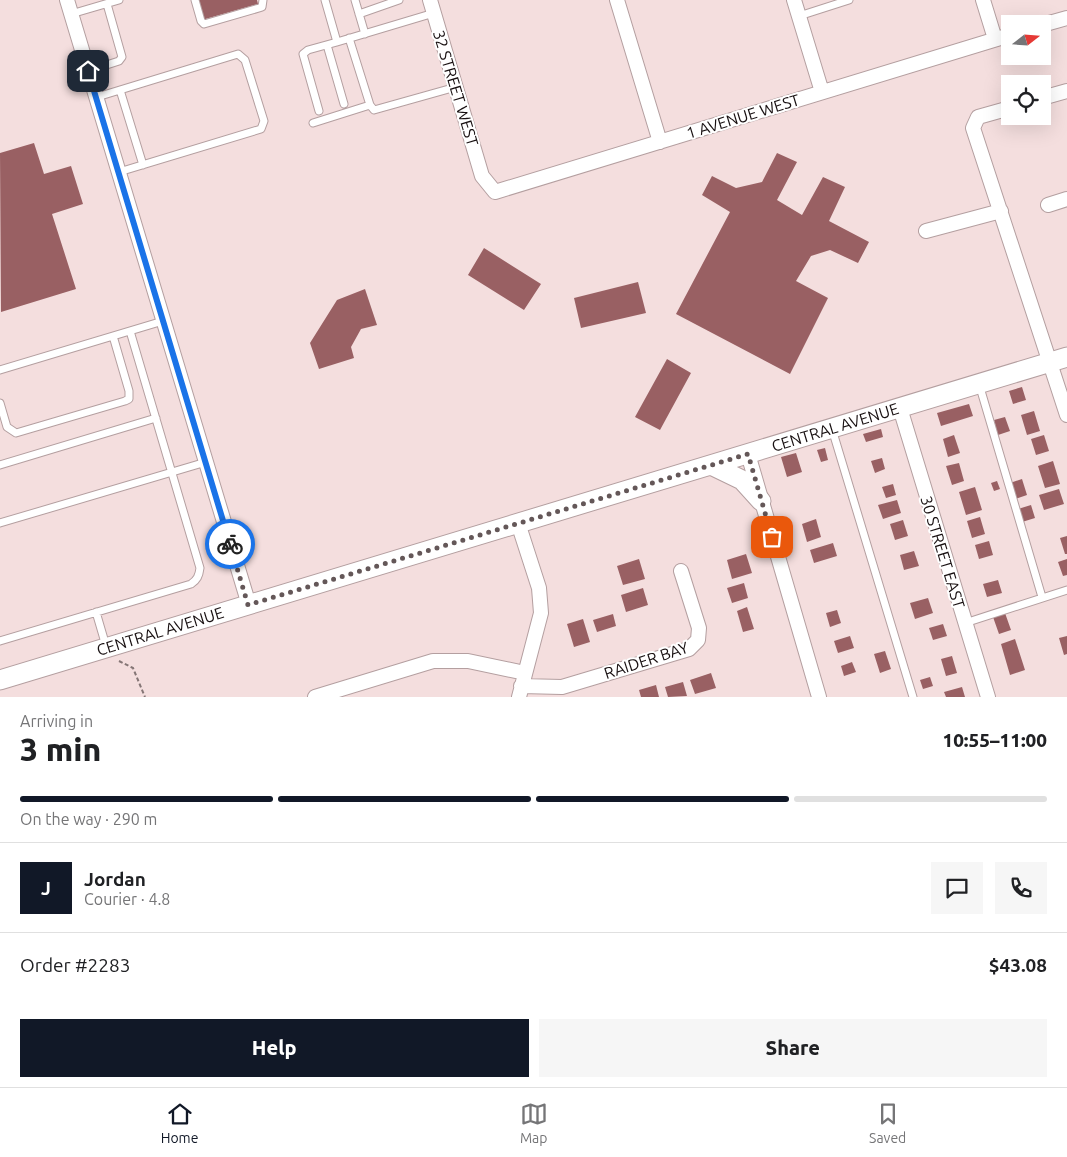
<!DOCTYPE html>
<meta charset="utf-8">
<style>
:root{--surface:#fff;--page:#f6f6f6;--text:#202124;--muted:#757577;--line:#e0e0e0;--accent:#111827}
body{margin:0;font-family:Ubuntu,sans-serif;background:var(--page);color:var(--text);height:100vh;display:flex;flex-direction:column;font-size:19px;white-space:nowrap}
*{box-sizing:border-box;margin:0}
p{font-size:16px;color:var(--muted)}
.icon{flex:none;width:28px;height:28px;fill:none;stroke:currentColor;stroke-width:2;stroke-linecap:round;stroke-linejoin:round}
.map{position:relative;height:697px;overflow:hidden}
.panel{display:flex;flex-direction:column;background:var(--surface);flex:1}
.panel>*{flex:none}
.needle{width:32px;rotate:73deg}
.buttons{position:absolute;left:1001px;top:15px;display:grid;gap:10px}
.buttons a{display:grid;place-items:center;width:50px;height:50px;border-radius:0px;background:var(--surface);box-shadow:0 5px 20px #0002;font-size:25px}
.pin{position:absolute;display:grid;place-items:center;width:42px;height:42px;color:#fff;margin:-21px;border-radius:10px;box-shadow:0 2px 8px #0006}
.courier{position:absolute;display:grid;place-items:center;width:50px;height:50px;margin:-25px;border:4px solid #1a73e8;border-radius:50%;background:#fff;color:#222;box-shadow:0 1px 6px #0007}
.head em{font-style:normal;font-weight:800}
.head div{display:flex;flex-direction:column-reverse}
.head{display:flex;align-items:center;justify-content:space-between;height:85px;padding:0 20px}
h1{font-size:32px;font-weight:800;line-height:38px}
.bar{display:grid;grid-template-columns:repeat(4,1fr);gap:8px 5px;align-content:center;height:60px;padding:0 20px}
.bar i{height:6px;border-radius:4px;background:var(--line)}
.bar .on{background:var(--accent)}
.bar p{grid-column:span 4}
.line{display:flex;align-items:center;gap:12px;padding:0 20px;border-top:1px solid var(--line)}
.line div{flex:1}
.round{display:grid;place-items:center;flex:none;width:52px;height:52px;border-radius:0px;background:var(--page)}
.action{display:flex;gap:10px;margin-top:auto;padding:10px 20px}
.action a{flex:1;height:58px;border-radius:0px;background:var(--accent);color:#fff;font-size:20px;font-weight:800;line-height:58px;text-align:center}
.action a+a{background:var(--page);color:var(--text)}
.tab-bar{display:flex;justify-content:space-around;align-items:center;height:70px;border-top:1px solid var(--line);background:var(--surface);font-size:14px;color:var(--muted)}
.tab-bar a{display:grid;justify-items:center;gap:2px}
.tab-bar .on{color:var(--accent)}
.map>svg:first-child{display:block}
.building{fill:#996063}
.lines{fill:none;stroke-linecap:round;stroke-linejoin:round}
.lane-casing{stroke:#b49fa0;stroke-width:9}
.street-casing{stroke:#b49fa0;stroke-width:16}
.secondary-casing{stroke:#b49fa0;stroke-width:21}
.path{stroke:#847575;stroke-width:2;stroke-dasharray:4 2.5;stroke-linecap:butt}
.lane{stroke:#fff;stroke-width:7}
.street{stroke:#fff;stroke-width:14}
.secondary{stroke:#fff;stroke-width:19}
.done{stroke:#645758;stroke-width:5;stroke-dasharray:0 9}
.route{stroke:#1a73e8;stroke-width:6}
.labels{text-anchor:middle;stroke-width:4;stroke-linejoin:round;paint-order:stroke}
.street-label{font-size:16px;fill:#170f10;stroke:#fff}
</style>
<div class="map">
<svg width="1067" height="697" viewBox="0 0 1067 697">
<rect width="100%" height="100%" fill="#f4dede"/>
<path class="building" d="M 197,0 L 257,0 L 258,4 L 202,20 Z
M 34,143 L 44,174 L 71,166 L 83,204 L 52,214 L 76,289 L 1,312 L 0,153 Z
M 777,153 L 797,162 L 777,200 L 802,215 L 823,177 L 845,187 L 829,221 L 869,242 L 858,263 L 830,250 L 811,256 L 796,281 L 828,298 L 790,374 L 676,314 L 730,212 L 702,195 L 712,176 L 736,188 L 762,182 Z
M 484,248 L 541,284 L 524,310 L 468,275 Z
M 638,282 L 646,313 L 581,328 L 574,298 Z
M 365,289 L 377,325 L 361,329 L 351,347 L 354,358 L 319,369 L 310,343 L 337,300 Z
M 667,359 L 691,373 L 660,430 L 635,417 Z
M 1022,387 L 1026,400 L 1013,404 L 1009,391 Z
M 969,404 L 973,416 L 941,426 L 937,413 Z
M 1034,411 L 1040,431 L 1027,435 L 1021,415 Z
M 1005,417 L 1010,431 L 998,435 L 994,420 Z
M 881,429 L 883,437 L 866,442 L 863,434 Z
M 954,435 L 960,453 L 948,457 L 943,439 Z
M 1044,435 L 1049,451 L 1036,455 L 1031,439 Z
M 825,448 L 828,460 L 821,462 L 817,450 Z
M 796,453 L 802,472 L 787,477 L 781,457 Z
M 882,458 L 885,469 L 875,473 L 871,461 Z
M 1053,461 L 1060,484 L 1045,488 L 1038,466 Z
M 959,463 L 964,481 L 952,485 L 946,466 Z
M 1022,479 L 1027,495 L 1015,499 L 1010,483 Z
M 997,481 L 1000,489 L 994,491 L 991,483 Z
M 893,484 L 896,495 L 886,498 L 882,487 Z
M 975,487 L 982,510 L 966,515 L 959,492 Z
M 1059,489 L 1064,504 L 1044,510 L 1039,495 Z
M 897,500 L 901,513 L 883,519 L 878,505 Z
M 1031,505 L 1035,518 L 1022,522 L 1018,509 Z
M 980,517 L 985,534 L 972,538 L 967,521 Z
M 816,519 L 821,537 L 807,542 L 802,524 Z
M 903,520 L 908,536 L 895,540 L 890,524 Z
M 1067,536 L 1067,554 L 1065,554 L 1060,538 Z
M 989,541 L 993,555 L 979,559 L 975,545 Z
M 833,543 L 837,556 L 814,563 L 810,550 Z
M 914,551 L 919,566 L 904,570 L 900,555 Z
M 746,554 L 752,573 L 732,579 L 727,560 Z
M 639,559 L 645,579 L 623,585 L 617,566 Z
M 1067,559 L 1067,575 L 1063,576 L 1058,562 Z
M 998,580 L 1002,593 L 987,597 L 983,584 Z
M 744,583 L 748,598 L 732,603 L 727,588 Z
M 643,588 L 648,605 L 626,612 L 621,595 Z
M 928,598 L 933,613 L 915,619 L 910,603 Z
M 747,607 L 754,629 L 743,632 L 737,611 Z
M 837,610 L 841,623 L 830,627 L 826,613 Z
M 1005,613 L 1011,630 L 999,634 L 993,617 Z
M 613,614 L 616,626 L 597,632 L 593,620 Z
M 583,619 L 590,642 L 574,647 L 567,624 Z
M 943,624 L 947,636 L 933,640 L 929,628 Z
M 850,636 L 854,648 L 838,653 L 834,641 Z
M 1067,636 L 1067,654 L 1064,655 L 1059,638 Z
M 1015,639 L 1025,670 L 1010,675 L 1001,644 Z
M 885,651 L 891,669 L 880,673 L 874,654 Z
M 952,656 L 957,673 L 946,676 L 941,659 Z
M 852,662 L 856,672 L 844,676 L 841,666 Z
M 711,673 L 716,688 L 695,694 L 690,680 Z
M 930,677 L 933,686 L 923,689 L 920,680 Z
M 683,682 L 687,696 L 668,697 L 665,687 Z
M 656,685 L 659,697 L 641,697 L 639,690 Z
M 962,687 L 965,697 L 946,697 L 944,692 Z"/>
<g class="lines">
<g class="lane-casing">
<path id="lane" d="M 195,0 L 201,21 L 204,24 L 259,8 L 262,7 L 263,0
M 325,0 L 337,42 L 434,13
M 355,0 L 365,34
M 71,14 L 119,0
M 359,14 L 399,0
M 799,16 L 849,0
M 349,38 L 370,105 L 374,110 L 456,87
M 327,45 L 344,104
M 88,71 L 119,61 L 122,57 L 107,4
M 120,90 L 143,165
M 97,97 L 238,54 L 245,60 L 264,121 L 261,129 L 119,172
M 319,111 L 303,54 L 308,50 L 337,42
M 313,123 L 370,105
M 0,370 L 163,321
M 979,384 L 1042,597
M 0,403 L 7,427 L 16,433 L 125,401 L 129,399 L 129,391 L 113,336
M 832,429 L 913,697
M 0,465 L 156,418
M 0,523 L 206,462
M 96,612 L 106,646
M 965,623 L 1067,590
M 0,641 L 191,584 C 197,580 199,576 200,568 L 130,331"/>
</g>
<g class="street-casing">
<path id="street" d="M 67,0 L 249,605
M 430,0 L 482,176 L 495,192 L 1010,35
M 617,0 L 660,142
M 794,0 L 822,92
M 983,0 L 995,39
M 1042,25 L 1067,18
M 1042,98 L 1067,91
M 1010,108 L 978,117 L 973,128 L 1067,415
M 1048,205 L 1067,199
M 926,231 L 1001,211
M 900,408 L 988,697
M 748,454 L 819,697
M 518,523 L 539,588 L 541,613 L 519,697
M 521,686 L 562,687 L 689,649 L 698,640 L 699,628 L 681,571
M 315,697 L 433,661 L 468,661 L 525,673"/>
</g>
<g class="secondary-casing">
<path id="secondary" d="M 711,465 L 742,480 L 761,501
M 0,680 L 1067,357"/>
</g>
<path class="path" d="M 119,661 L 133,668 L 145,697"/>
<use href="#lane" class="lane"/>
<use href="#street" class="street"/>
<use href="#secondary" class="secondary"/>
</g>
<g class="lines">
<path class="done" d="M 230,544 L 248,605 L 748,454 L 772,537"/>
<path class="route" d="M 88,71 L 230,544"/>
</g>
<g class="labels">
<g class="street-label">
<text transform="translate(456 88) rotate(73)" y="6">32 STREET WEST</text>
<text transform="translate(743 116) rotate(-17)" y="6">1 AVENUE WEST</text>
<text transform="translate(835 427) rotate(-17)" y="6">CENTRAL AVENUE</text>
<text transform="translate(943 552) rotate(73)" y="6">30 STREET EAST</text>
<text transform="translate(160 631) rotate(-17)" y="6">CENTRAL AVENUE</text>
<text transform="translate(646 660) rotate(-18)" y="6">RAIDER BAY</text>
</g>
</g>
</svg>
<div class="buttons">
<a><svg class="needle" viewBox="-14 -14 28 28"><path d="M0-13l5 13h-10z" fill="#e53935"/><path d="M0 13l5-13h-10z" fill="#757577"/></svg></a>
<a><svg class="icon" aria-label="locate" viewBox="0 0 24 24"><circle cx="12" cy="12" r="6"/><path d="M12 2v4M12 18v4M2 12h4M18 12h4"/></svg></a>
</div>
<div class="pin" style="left:772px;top:537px;background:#ea580c"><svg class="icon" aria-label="bag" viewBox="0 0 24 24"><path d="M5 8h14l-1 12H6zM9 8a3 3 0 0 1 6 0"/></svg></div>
<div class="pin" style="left:88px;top:71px;background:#1f2937"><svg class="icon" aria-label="home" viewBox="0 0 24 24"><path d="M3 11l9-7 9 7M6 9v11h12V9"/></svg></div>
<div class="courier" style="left:230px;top:544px"><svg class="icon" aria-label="bike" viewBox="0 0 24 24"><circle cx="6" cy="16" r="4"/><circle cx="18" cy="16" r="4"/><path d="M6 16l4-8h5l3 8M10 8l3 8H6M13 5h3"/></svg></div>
</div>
<section class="panel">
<div class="head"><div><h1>3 min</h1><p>Arriving in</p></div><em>10:55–11:00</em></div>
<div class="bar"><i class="on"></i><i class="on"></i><i class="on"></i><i></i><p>On the way · 290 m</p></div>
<div class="line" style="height:90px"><b class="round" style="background:var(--accent);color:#fff">J</b><div><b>Jordan</b><p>Courier · 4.8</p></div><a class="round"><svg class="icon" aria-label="chat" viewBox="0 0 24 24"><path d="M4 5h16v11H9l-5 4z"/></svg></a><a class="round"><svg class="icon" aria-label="phone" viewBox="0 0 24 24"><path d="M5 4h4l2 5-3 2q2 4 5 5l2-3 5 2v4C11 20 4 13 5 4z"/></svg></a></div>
<div class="line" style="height:65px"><div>Order #2283</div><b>$43.08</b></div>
<div class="action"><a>Help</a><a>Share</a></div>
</section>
<nav class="tab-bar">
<a class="on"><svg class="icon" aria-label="home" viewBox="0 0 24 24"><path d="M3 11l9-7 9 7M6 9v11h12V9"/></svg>Home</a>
<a><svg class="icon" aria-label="map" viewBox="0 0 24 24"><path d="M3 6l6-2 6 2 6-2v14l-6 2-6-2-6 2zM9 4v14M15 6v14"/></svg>Map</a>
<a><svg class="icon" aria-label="saved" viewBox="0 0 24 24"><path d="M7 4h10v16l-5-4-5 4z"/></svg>Saved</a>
</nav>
